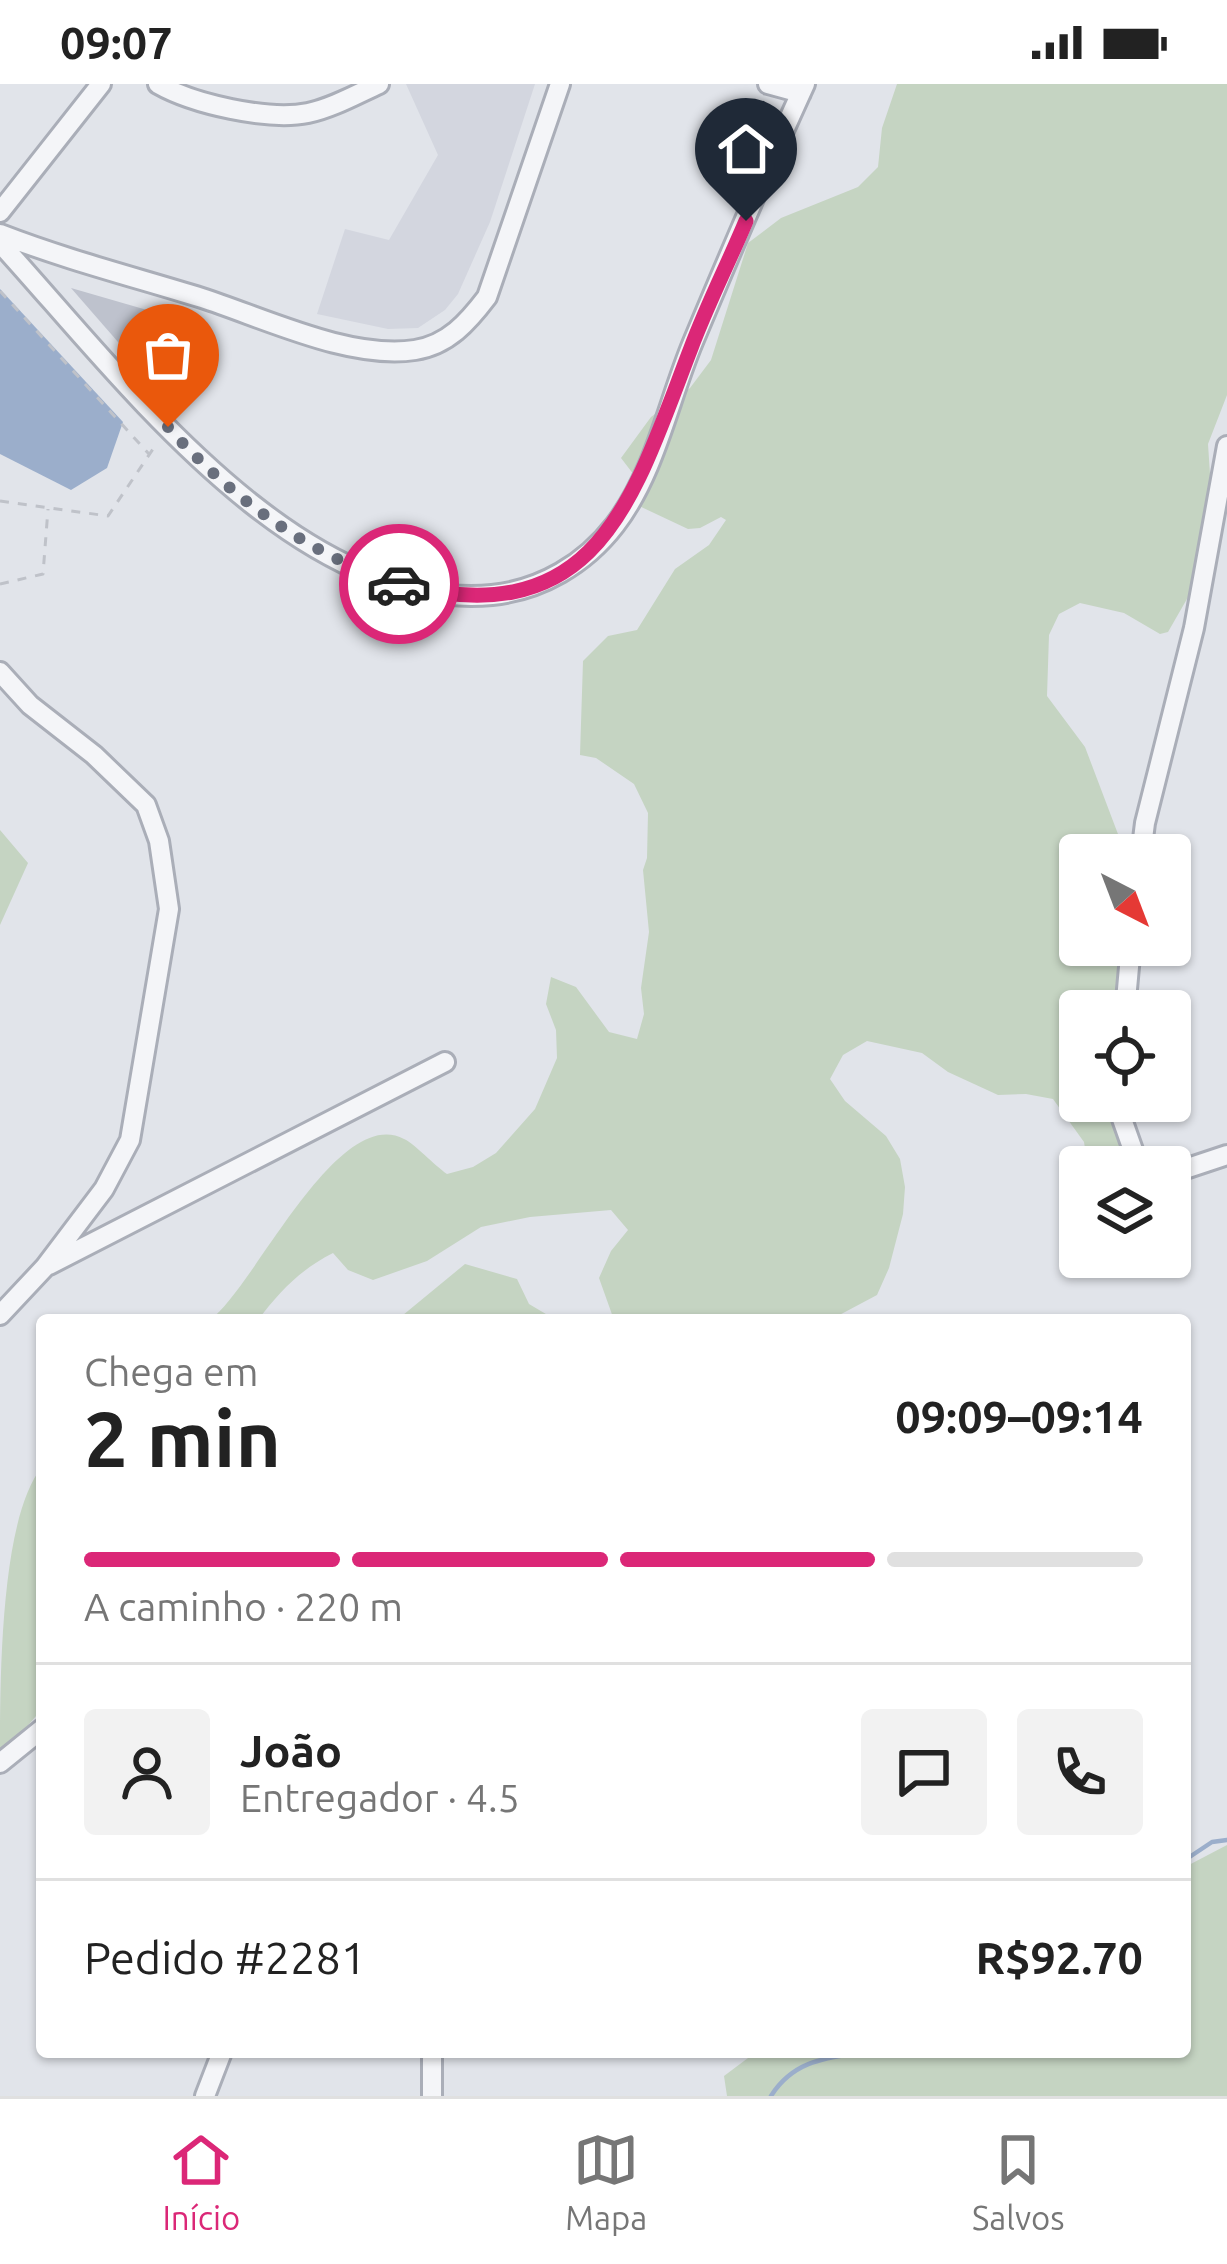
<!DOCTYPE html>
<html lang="pt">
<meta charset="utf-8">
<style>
:root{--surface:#fff;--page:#f2f2f2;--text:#222;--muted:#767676;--line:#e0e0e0;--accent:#db2777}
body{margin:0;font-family:Ubuntu,sans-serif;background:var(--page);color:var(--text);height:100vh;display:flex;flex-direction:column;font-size:45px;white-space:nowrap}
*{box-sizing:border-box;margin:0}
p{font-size:39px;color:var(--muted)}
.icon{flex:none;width:66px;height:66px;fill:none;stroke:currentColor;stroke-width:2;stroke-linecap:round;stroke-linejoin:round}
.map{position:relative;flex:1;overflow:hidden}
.drawer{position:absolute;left:36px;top:1230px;width:1155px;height:744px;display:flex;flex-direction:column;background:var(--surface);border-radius:12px;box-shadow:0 3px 9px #0004}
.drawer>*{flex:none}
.needle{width:78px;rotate:138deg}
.fabs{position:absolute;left:1059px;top:750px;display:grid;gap:24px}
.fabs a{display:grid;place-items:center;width:132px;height:132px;border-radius:12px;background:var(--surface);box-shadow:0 3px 9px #0004;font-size:60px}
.pin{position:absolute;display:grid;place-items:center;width:102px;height:102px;color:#fff;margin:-123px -51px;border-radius:50% 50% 50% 0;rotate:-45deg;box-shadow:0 0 12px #0007}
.pin .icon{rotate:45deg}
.courier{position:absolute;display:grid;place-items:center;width:120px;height:120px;margin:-60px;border:9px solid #db2777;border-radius:50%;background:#fff;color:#222;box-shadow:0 3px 15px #0007}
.overview em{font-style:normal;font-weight:600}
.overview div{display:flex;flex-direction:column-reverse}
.overview{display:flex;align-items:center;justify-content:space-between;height:204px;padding:0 48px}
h1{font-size:78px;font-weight:600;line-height:90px}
.bar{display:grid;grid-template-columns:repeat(4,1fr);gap:18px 12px;align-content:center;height:144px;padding:0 48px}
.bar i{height:15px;border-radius:9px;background:var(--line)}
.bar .active{background:var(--accent)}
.bar p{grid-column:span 4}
.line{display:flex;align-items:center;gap:30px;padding:0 48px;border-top:3px solid var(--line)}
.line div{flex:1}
.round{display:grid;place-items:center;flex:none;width:126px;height:126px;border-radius:12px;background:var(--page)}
.status{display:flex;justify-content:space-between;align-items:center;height:84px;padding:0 60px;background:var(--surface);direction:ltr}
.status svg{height:33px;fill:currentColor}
.menu{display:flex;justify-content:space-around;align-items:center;height:168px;border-top:3px solid var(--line);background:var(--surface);font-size:33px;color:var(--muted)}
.menu a{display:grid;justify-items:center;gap:6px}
.menu .active{color:var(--accent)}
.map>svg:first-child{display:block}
.built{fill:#d3d6df}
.green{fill:#c5d4c2}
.water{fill:#9baecb}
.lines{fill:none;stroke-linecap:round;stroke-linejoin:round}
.stream{stroke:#9baecb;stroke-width:4.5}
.building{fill:#bec2cd}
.minor-casing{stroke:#aaaeb8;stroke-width:24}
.path{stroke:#bfc2c9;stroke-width:3;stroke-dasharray:9 9;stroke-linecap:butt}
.minor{stroke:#f4f5f8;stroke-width:18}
.done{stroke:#696f7d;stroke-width:12;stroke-dasharray:0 21.6}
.route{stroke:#db2777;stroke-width:15}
</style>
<div class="status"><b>09:07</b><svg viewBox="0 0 49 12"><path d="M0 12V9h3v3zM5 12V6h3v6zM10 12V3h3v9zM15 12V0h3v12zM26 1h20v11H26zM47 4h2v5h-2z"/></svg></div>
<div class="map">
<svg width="1227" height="2012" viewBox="0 0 1227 2012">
<rect width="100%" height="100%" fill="#e1e4ea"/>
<path class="built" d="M 406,0 L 535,0 L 490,138 L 458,210 L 445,226 L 418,244 L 388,245 L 317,230 L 345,145 L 389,156 L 438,71 Z"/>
<path class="green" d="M 897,0 L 1227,0 L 1227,311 L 1208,360 L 1212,420 L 1195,501 L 1168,548 L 1160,550 L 1124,529 L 1080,519 L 1059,530 L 1049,551 L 1047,612 L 1085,663 L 1121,758 L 1122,771 L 1080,771 L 1080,861 L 1126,861 L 1119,927 L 1080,927 L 1080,1017 L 1117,1017 L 1137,1067 L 1148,1083 L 1088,1083 L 1084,1058 L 1053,1015 L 1026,1010 L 998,1011 L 948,988 L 922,969 L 867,957 L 843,971 L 830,995 L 845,1017 L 886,1052 L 900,1075 L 905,1103 L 903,1130 L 889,1184 L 877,1211 L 830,1236 L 614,1236 L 599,1194 L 611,1167 L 628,1146 L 611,1126 L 530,1133 L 481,1143 L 427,1177 L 373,1196 L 348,1186 L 333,1169 C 301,1185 279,1208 258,1236 L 210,1236 C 254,1204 337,1020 404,1055 C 415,1060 434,1081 447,1090 L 473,1083 L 496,1069 L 535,1025 L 557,974 L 556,946 L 546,920 L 551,893 L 576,903 L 609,948 L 637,955 L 644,930 L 641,904 L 649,848 L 643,786 L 647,774 L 648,729 L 634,700 L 596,674 L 580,671 L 583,577 L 608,552 L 637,546 L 675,485 L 709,461 L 726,436 L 721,433 L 700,444 L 688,445 L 637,421 L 632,413 L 634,391 L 621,374 L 651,333 L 690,304 L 711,276 L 748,159 L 781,134 L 858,103 L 878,83 L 882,44 Z
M 0,746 L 28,779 L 0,841 Z
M 465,1180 L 517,1195 L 529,1220 L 556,1236 L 397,1236 Z
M 42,1383 L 42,1625 L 0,1674 C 0,1597 0,1434 42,1383 Z
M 1227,1761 L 1227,2012 L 727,2012 L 724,1992 L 756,1968 L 1185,1968 L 1185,1783 Z"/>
<path class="water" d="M 0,205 L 123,338 L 107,384 L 71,406 L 0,370 Z"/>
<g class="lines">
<path class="stream" d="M 1185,1776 L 1212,1758 L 1227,1756
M 771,2012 C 793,1977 825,1974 863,1968"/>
</g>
<path class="building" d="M 71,204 L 178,235 L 145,289 Z"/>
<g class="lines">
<g class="minor-casing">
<path id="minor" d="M 158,0 C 193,20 268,37 308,29 C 332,24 357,10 379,0
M 768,0 L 801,9
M 0,128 L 101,0
M 0,150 C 67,176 134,193 202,214 C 264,234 350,276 415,266 C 448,261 468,238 487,213 L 560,0
M 0,159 C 119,289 295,529 492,511 C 541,506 585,480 615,441 C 655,389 668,318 693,258 C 729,172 766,85 805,0
M 0,588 L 30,621 L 94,671 L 146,721 L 159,757 L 169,825 L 130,1056 L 104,1105 L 45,1183 L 0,1231
M 1141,771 L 1145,739 L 1194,544 L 1227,362
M 1125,927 L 1131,861
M 1123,1017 L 1122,1035 L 1139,1083
M 1170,1090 L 1227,1071
M 49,1181 L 445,978
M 0,1679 L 42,1645
M 432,1968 L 432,2012
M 205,2012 L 222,1968"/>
</g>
<path class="path" d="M 0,207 L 149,370
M 0,417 L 108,432 L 157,359
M 0,500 L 43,490 L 48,425"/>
<use href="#minor" class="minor"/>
</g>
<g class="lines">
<path class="done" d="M 168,343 C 229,412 310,472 399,500"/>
<path class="route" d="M 399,500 C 599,552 633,414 691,264 C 707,221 728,180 746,137"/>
</g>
</svg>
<div class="fabs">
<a><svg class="needle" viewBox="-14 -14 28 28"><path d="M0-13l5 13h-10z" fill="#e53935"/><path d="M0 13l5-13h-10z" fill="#767676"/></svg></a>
<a><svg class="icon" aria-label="locate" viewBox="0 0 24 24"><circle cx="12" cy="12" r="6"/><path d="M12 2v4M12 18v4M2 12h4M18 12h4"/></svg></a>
<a><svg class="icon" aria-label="layers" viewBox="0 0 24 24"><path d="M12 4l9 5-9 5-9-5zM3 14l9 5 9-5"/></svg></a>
</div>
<div class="pin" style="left:168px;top:343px;background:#ea580c"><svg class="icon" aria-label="bag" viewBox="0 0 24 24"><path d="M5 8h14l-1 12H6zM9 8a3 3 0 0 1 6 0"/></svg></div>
<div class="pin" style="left:746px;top:137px;background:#1f2937"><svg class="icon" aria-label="home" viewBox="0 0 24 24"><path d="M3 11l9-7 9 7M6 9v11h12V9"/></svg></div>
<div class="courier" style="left:399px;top:500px"><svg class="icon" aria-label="car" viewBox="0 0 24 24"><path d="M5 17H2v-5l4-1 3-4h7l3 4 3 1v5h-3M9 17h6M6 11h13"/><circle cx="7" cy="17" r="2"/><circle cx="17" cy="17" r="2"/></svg></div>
<section class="drawer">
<div class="overview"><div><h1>2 min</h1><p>Chega em</p></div><em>09:09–09:14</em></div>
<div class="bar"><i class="active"></i><i class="active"></i><i class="active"></i><i></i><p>A caminho · 220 m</p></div>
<div class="line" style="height:216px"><a class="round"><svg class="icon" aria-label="person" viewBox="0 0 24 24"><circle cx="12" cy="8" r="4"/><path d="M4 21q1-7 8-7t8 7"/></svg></a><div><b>João</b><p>Entregador · 4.5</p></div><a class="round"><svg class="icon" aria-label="chat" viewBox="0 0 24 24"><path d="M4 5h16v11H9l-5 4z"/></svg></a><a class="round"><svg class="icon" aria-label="phone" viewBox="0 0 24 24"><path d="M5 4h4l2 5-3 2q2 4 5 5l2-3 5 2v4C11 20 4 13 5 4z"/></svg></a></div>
<div class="line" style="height:156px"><div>Pedido #2281</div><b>R$92.70</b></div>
</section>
</div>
<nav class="menu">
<a class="active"><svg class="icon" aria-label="home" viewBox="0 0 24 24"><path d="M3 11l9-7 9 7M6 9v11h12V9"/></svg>Início</a>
<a><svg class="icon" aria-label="map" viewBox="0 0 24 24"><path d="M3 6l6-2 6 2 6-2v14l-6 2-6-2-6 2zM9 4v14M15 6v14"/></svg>Mapa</a>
<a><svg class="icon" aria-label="saved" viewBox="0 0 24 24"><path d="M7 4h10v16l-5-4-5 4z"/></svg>Salvos</a>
</nav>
